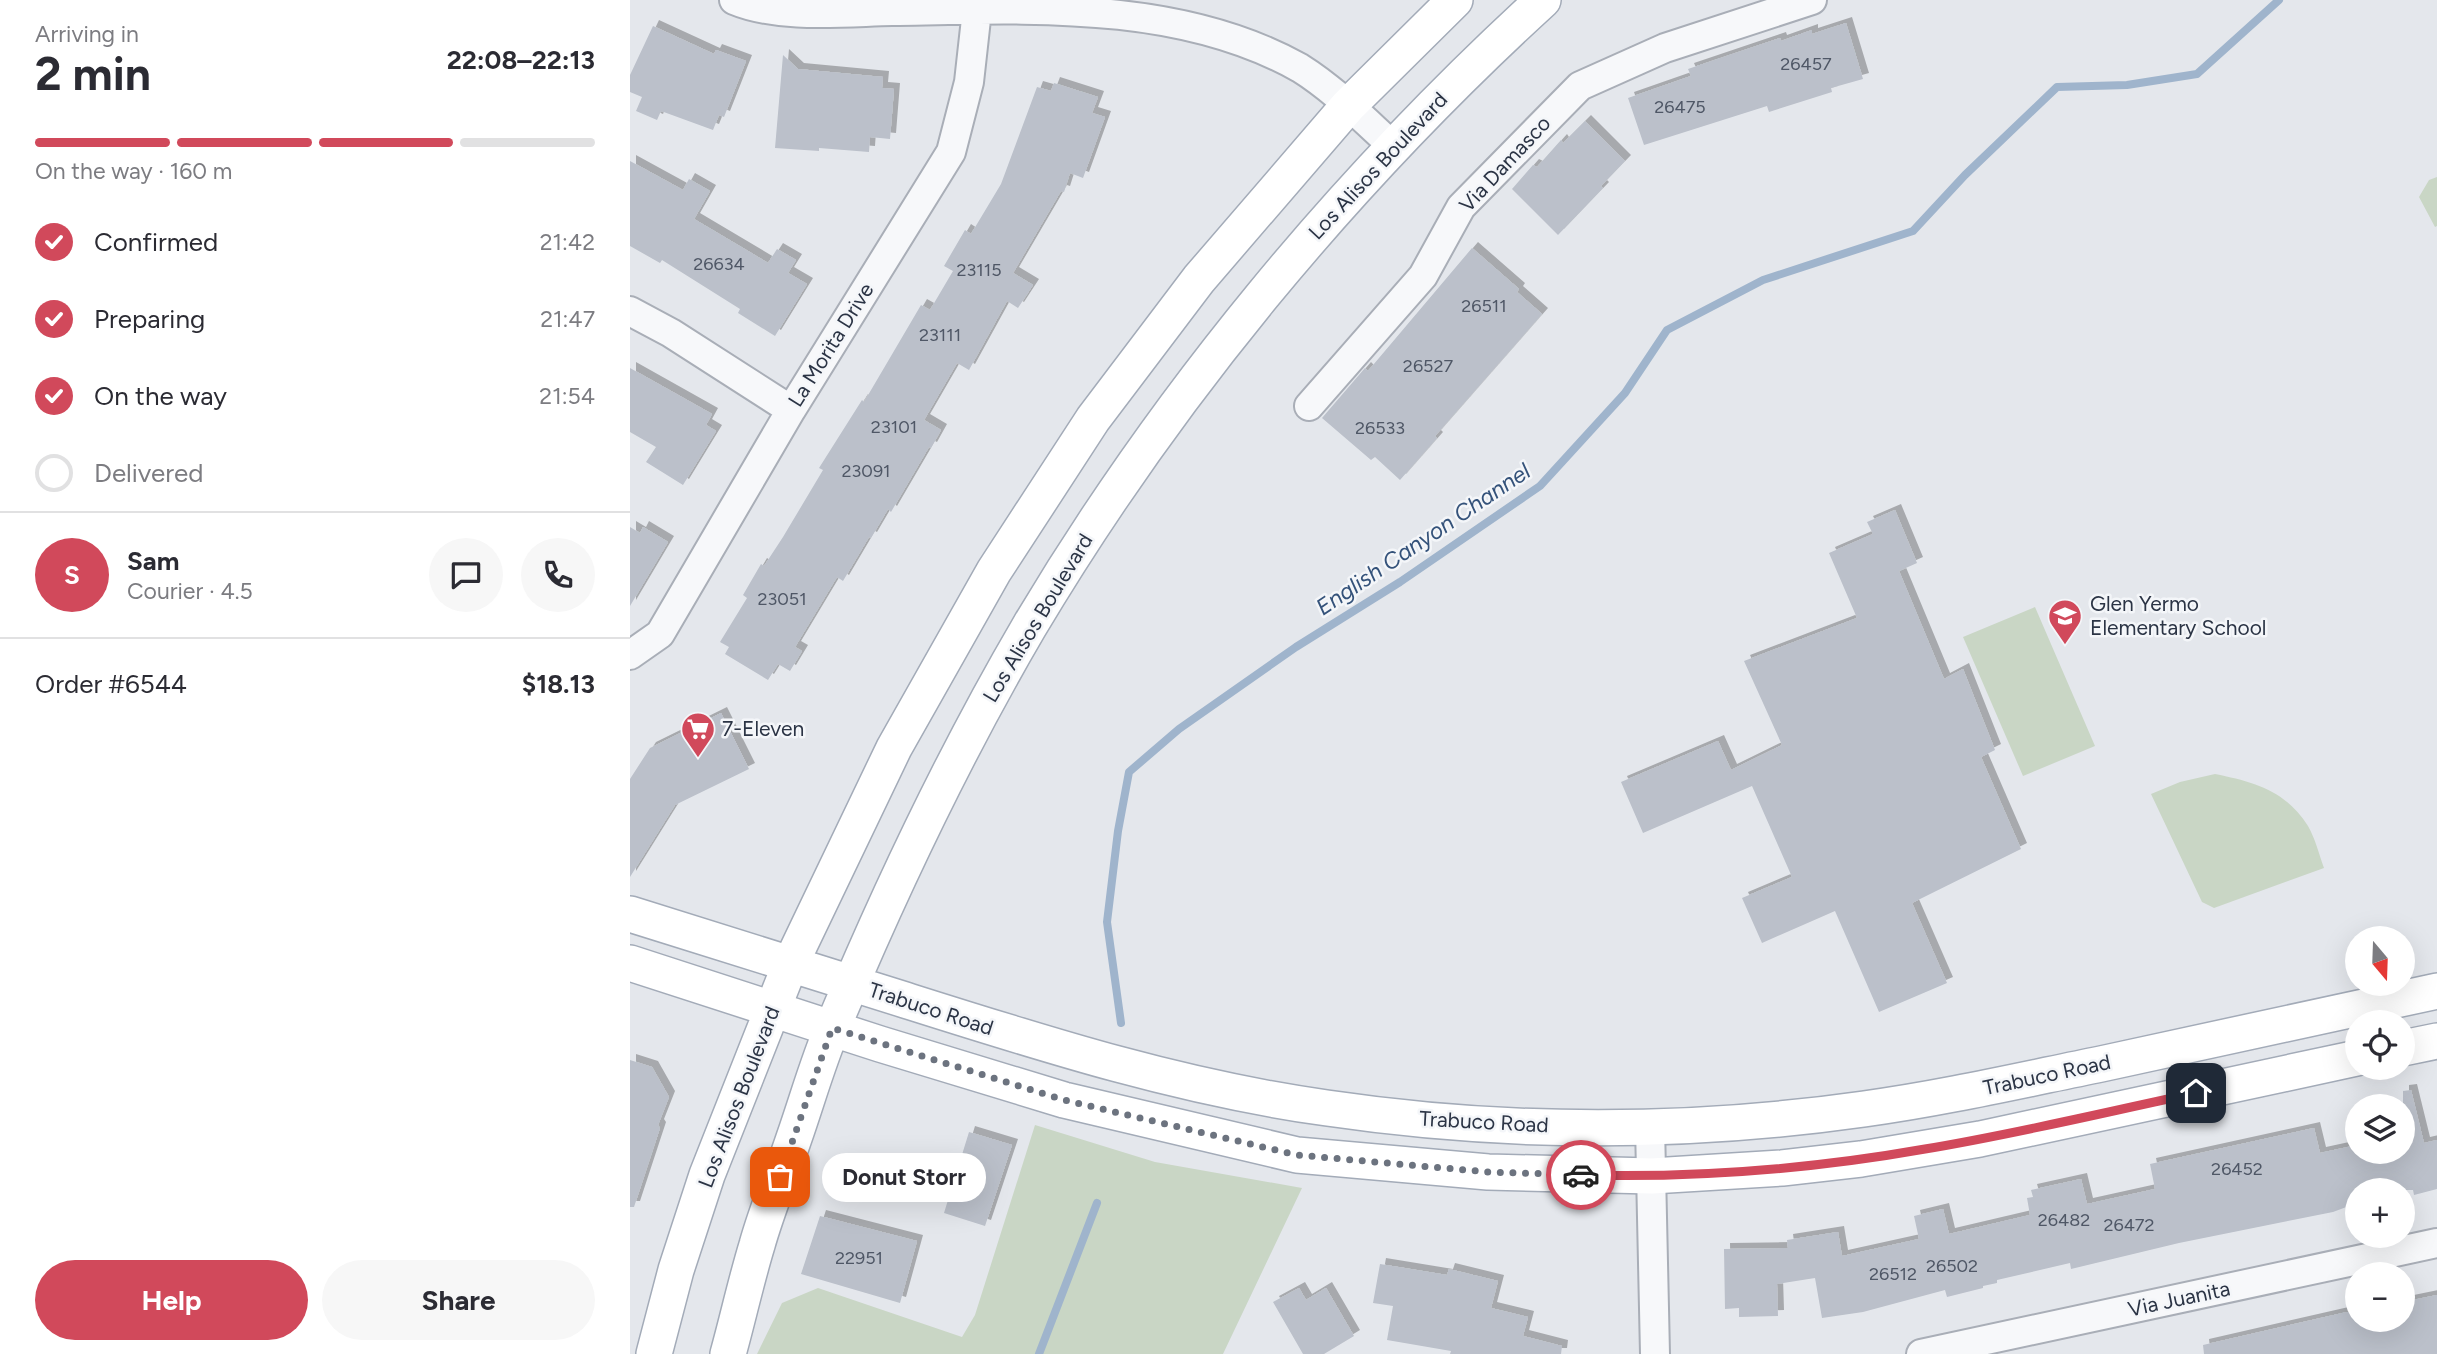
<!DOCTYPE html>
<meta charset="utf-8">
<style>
:root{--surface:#fff;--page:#f7f7f7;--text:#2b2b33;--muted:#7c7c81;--line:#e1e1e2;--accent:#d1495b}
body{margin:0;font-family:Figtree,sans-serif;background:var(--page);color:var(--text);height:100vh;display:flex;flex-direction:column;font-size:26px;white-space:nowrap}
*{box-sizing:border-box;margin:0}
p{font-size:23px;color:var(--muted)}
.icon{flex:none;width:38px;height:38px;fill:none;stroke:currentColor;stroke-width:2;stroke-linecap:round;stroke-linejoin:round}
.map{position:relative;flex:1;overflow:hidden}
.details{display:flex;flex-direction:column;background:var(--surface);width:630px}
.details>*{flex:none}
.needle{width:46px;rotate:161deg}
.buttons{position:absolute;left:1715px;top:926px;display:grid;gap:14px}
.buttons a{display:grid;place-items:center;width:70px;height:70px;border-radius:50%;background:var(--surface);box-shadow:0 7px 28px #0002;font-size:35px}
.pin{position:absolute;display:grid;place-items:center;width:60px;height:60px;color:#fff;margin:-30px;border-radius:14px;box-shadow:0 4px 10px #0006}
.courier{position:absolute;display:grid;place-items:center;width:70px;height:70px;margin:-35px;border:5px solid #d1495b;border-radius:50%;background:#fff;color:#222;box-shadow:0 2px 9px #0007}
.bubble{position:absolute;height:49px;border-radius:24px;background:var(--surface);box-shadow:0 7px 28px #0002;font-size:23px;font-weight:700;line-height:49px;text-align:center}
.summary em{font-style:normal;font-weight:700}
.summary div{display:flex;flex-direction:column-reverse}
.summary{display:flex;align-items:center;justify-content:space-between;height:119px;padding:0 35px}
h1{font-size:46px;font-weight:700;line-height:52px}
.bar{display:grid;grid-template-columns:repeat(4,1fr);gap:10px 7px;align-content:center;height:84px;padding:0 35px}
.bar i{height:9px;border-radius:5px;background:var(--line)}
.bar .current{background:var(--accent)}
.bar p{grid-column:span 4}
.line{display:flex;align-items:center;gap:18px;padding:0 35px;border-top:2px solid var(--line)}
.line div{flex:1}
.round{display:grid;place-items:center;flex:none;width:74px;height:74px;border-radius:37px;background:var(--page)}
ol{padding:0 35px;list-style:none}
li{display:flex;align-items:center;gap:21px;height:77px}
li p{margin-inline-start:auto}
li .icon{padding:7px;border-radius:50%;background:var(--accent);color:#fff;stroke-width:4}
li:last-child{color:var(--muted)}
li i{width:38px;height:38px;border:4px solid var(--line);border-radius:50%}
.action{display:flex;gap:14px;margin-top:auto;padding:14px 35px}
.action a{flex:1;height:80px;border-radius:42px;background:var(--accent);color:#fff;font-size:28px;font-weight:700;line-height:80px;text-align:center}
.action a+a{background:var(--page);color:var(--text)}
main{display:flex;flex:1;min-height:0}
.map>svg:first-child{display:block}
.green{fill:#c9d6c5}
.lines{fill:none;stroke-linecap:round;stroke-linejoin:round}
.stream{stroke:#9fb4cc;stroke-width:8}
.building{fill:#bbc0ca;filter:url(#shadow)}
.minor-casing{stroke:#a9aeb7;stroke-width:32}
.major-casing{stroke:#a3abb8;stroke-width:38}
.minor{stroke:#f7f8fa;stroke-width:28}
.major{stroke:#fff;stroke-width:35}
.done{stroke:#6c737f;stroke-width:7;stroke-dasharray:0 12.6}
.route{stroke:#d1495b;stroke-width:9}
.labels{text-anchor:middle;stroke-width:5;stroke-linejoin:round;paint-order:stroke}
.number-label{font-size:18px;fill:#4f5766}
.street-label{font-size:21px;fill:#2b3445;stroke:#f4f6f9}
.poi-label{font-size:21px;fill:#2b3445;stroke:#f4f6f9;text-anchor:start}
.water-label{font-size:23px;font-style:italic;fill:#34527a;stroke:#f4f6f9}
</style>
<main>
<section class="details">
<div class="summary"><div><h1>2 min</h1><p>Arriving in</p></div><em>22:08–22:13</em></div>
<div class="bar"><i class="current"></i><i class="current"></i><i class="current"></i><i></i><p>On the way · 160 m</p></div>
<ol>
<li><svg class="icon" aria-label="check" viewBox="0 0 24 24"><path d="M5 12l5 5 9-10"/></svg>Confirmed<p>21:42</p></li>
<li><svg class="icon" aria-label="check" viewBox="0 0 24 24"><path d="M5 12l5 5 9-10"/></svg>Preparing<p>21:47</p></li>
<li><svg class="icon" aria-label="check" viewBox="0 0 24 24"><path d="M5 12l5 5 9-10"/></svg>On the way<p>21:54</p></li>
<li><i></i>Delivered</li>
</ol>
<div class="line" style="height:126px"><b class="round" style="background:var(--accent);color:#fff">S</b><div><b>Sam</b><p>Courier · 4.5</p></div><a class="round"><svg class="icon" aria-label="chat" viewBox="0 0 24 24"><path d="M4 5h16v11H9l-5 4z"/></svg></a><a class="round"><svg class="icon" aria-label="phone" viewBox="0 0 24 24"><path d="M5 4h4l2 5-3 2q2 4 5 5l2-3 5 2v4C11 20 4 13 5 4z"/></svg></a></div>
<div class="line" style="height:91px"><div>Order #6544</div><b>$18.13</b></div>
<div class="action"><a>Help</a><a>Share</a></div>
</section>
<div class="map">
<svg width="1807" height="1354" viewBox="0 0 1807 1354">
<defs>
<filter id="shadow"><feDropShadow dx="6" dy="-6" stdDeviation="0" flood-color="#0004"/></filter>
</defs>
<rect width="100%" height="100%" fill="#e4e7ec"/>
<path class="green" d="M 1807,177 L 1807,226 L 1805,227 L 1789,197 L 1799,180 Z
M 1405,607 L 1465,746 L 1393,776 L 1333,637 Z
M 1585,774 C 1624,782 1655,790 1678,826 C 1685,838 1689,854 1694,868 L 1584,908 L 1572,902 L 1521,794 L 1550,782 Z
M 405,1125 L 525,1162 L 672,1188 L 593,1354 L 127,1354 L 152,1303 L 188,1288 L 332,1337 L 345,1315 Z"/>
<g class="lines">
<path class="stream" d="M 491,1023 L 477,922 L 488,831 L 499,772 L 549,729 L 666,647 L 770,582 L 910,486 L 995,393 L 1037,330 L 1133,280 L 1283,231 L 1335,175 L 1427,87 L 1497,85 L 1567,74 L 1649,0
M 409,1354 L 467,1203"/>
</g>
<path class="building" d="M 1216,23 L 1233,79 L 1201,88 L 1202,92 L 1139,112 L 1137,106 L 1014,145 L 998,98 L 1061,76 L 1058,69 L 1150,38 L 1151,41 L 1182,30 L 1182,34 Z
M 23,26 L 84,54 L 86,50 L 116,61 L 94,117 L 89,115 L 83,130 L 31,111 L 27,120 L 6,111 L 12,97 L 0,92 L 0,75 Z
M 153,55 L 168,69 L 253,77 L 252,88 L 264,89 L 260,139 L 240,137 L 239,152 L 189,148 L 189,151 L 145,148 Z
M 424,83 L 468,97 L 462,113 L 475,117 L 453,178 L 440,173 L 434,192 L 431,191 L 383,273 L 403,285 L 388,308 L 377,301 L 339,370 L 327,363 L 294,420 L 311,430 L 301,448 L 299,447 L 261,512 L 258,509 L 241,538 L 239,537 L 213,581 L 207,577 L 165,647 L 172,651 L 160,671 L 148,664 L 138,680 L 95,654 L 99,647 L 90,642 L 117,598 L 113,595 L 131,564 L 134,566 L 153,537 L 193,470 L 189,468 L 232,400 L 234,402 L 291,305 L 300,310 L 323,271 L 314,266 L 335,230 L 341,234 L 371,184 L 407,87 L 421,91 Z
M 955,121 L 995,161 L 971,186 L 973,188 L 928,235 L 882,189 L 903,165 L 907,167 L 931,140 L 933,143 Z
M 0,161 L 53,190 L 59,179 L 80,191 L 64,219 L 138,263 L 147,249 L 166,260 L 158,273 L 177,284 L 145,336 L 108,313 L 110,309 L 32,260 L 30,263 L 0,246 Z
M 842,248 L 889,289 L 887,292 L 912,314 L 805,436 L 807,438 L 770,480 L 745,457 L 741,460 L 692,418 L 735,368 L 738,371 Z
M 0,368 L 82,414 L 76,425 L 86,431 L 53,485 L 16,462 L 26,447 L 0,432 Z
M 1265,510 L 1287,563 L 1269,571 L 1314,679 L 1333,669 L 1365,750 L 1351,757 L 1391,849 L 1282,903 L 1317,983 L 1249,1012 L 1205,911 L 1132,943 L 1112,898 L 1162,877 L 1122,786 L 1013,833 L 991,782 L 1088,741 L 1101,770 L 1152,745 L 1114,661 L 1227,618 L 1199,553 L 1243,534 L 1237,522 Z
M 0,527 L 10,533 L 13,527 L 38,542 L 0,606 Z
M 91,713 L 119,769 L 45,805 L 0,877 L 0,779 L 20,748 Z
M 0,1060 L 22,1067 L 39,1097 L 28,1125 L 30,1128 L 4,1207 L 0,1207 Z
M 1781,1090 L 1794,1143 L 1807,1140 L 1807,1189 L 1784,1195 L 1783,1190 L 1727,1190 L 1727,1203 L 1703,1212 L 1549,1243 L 1441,1269 L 1440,1263 L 1367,1280 L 1367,1283 L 1353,1286 L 1353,1288 L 1317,1297 L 1315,1290 L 1233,1312 L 1192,1318 L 1185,1278 L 1147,1284 L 1148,1316 L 1109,1317 L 1109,1308 L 1095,1309 L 1094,1249 L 1158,1248 L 1157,1240 L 1208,1232 L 1212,1256 L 1289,1239 L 1284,1216 L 1313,1209 L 1319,1234 L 1400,1215 L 1397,1198 L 1403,1197 L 1401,1190 L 1451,1179 L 1457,1204 L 1525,1189 L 1520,1164 L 1684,1128 L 1690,1153 L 1727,1145 L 1727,1152 L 1773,1152 L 1773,1091 Z
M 339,1132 L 382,1145 L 355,1226 L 314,1213 Z
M 190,1216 L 287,1241 L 270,1303 L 171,1274 Z
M 750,1264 L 817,1275 L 819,1269 L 868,1281 L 861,1308 L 898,1317 L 893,1336 L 932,1346 L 931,1354 L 820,1354 L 821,1351 L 757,1340 L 763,1306 L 743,1303 Z
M 669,1288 L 676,1300 L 696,1288 L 724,1336 L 694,1354 L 673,1354 L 643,1302 Z
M 1807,1295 L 1807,1354 L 1574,1354 L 1573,1345 L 1717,1312 L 1727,1312 L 1727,1320 L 1773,1320 L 1773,1302 Z"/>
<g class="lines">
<g class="minor-casing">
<path id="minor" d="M 104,0 C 149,19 214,12 262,11 C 399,9 549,0 670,68 C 705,90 734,120 764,147
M 0,311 L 41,333 L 161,410
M 679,406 L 793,276 L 831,207 L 950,86 L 1035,48 L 1182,0
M 0,655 L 30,634 L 161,410 L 321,152 L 339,82 L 347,10
M 1020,1126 L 1025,1354
M 1291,1354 L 1807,1243"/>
</g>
<g class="major-casing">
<path id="major" d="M 0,914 C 91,943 183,971 275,1000 C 414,1044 552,1088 697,1108 C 874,1134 1057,1134 1234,1109 C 1314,1098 1392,1080 1471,1064 C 1583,1040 1695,1016 1807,991
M 0,963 L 250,1044 L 434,1100 L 667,1155 L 858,1172 L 1022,1176 L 1152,1168 L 1231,1159 L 1350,1139 L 1727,1058
M 1773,1048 L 1807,1041
M 24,1354 L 46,1270 L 77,1175 L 160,965 L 264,748 L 364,571 L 463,419 L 569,279 L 718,106 L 825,0
M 98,1354 C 108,1318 116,1281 127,1245 C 137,1209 152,1174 164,1138 C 177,1101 188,1061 204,1024 C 261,888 324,755 399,627 C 537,395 714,182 913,0"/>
</g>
<use href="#minor" class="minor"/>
<use href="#major" class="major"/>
</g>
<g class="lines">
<path class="done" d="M 150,1177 L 202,1028 L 434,1100 L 667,1155 L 858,1172 L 951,1175"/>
<path class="route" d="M 951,1175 C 1066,1178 1182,1169 1295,1149 C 1386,1134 1476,1112 1566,1093"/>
</g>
<defs>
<g id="school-pin" transform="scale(1.75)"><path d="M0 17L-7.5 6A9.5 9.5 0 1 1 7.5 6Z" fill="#d1495b" stroke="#f4f6f9"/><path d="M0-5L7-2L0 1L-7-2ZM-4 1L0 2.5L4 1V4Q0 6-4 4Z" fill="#fff"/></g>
<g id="supermarket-pin" transform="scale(1.75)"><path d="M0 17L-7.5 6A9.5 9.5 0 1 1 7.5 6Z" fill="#d1495b" stroke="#f4f6f9"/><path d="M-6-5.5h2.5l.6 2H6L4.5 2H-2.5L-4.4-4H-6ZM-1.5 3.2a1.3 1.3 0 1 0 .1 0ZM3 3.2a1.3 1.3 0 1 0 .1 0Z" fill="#fff"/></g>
</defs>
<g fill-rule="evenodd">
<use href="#school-pin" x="1435" y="616"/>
<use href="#supermarket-pin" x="68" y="729"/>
</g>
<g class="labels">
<g class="number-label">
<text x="1176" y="70">26457</text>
<text x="1050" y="113">26475</text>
<text x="89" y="270">26634</text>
<text x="349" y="276">23115</text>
<text x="854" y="312">26511</text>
<text x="310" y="341">23111</text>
<text x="798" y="372">26527</text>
<text x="264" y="433">23101</text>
<text x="750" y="434">26533</text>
<text x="236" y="477">23091</text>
<text x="152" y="605">23051</text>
<text x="1607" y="1175">26452</text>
<text x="1434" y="1226">26482</text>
<text x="1499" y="1231">26472</text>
<text x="229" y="1264">22951</text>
<text x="1322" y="1272">26502</text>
<text x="1263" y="1280">26512</text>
</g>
<g class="street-label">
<text transform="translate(875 164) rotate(-47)" y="7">Via Damasco</text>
<text transform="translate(748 166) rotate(-47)" y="7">Los Alisos Boulevard</text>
<text transform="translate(201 345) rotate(-58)" y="7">La Morita Drive</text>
<text transform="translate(408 618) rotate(-59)" y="7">Los Alisos Boulevard</text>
<text transform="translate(301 1009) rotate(18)" y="7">Trabuco Road</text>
<text transform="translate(1417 1075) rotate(-12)" y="7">Trabuco Road</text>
<text transform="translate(109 1097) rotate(-69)" y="7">Los Alisos Boulevard</text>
<text transform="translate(854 1122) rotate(3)" y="7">Trabuco Road</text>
<text transform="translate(1549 1299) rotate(-12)" y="7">Via Juanita</text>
</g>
<g class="poi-label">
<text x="1460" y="611">Glen Yermo<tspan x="1460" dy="24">Elementary School</tspan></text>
<text x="92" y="736">7-Eleven</text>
</g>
<g class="water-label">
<text transform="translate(793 539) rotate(-34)" y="8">English Canyon Channel</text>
</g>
</g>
</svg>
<div class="buttons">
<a><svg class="needle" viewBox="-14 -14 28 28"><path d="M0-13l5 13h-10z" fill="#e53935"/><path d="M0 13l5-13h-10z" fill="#7c7c81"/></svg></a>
<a><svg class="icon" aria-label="locate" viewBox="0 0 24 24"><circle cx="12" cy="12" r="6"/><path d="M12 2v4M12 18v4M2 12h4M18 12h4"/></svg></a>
<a><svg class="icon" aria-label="layers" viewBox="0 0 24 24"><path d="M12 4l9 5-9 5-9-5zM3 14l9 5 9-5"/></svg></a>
<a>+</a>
<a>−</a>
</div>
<div class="pin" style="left:150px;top:1177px;background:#ea580c"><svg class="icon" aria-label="bag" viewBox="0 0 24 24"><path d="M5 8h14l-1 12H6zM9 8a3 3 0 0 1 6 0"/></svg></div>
<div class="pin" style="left:1566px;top:1093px;background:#1f2937"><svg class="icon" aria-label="home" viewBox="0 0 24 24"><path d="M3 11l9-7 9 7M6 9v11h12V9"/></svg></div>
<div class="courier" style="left:951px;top:1175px"><svg class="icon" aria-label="car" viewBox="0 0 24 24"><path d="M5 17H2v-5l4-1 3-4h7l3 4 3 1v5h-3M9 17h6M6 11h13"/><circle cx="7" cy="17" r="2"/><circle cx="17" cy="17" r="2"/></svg></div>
<div class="bubble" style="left:192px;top:1153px;width:164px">Donut Storr</div>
</div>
</main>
